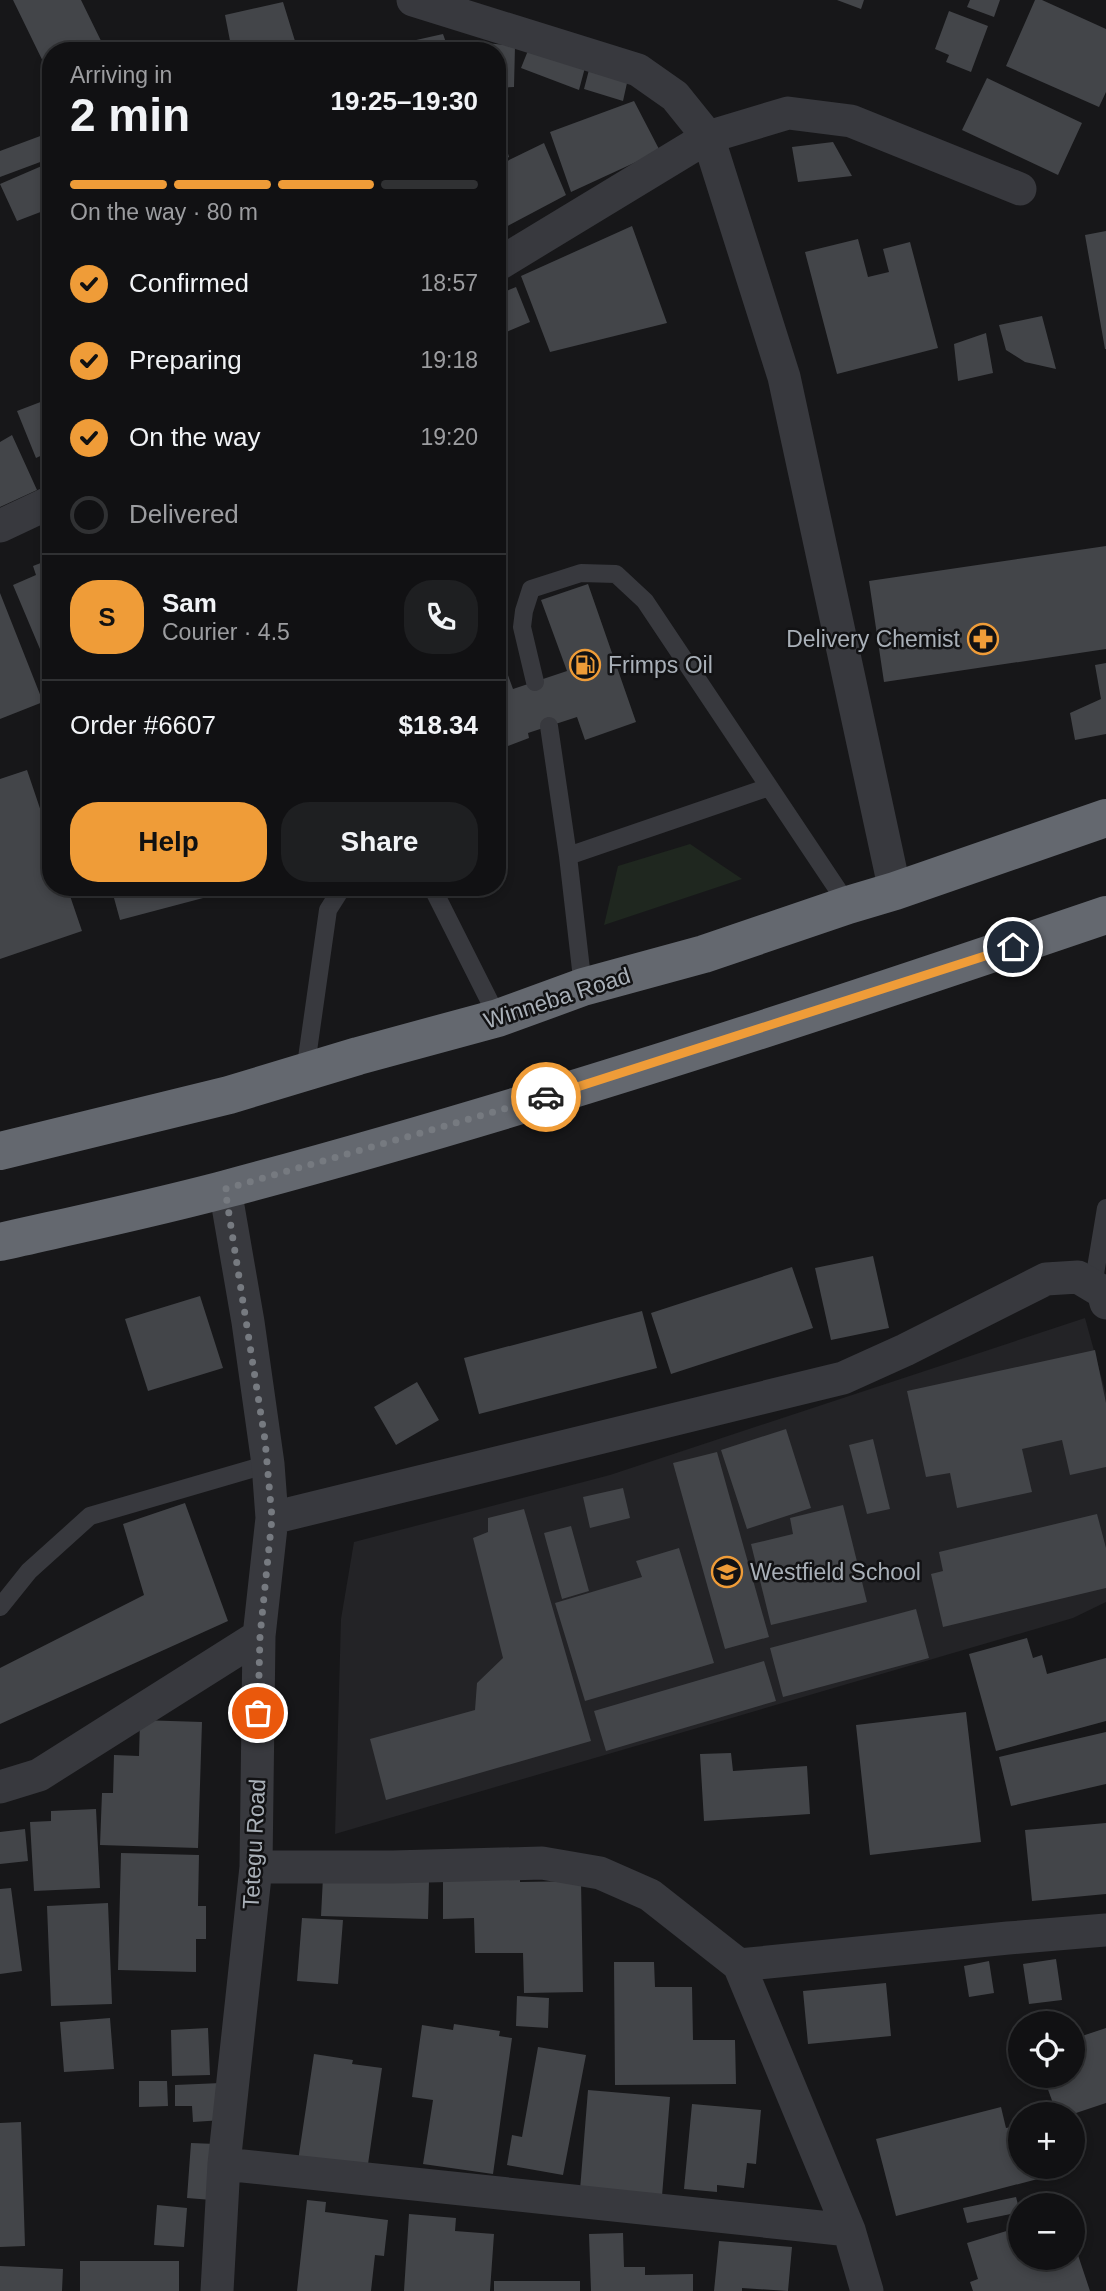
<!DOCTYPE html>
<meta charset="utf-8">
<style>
:root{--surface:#111113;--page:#1e1f21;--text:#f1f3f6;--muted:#9c9da0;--line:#303133;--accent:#ef9c38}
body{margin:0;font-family:Arial,sans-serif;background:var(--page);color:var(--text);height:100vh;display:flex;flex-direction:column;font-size:26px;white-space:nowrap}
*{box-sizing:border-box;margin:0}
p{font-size:23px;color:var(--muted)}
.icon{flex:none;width:38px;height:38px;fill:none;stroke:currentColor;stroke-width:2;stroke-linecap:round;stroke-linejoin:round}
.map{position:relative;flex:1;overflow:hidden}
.details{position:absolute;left:42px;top:42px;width:464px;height:854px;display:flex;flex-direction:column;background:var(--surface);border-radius:28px;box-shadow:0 4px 10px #0003,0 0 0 2px var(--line)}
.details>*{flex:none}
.controls{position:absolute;left:1008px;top:2011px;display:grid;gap:14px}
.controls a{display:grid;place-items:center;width:77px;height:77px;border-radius:50%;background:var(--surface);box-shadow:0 4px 10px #0003,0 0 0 2px var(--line);font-size:35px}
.pin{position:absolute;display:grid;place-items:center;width:60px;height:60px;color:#fff;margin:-30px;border:4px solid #fff;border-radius:50%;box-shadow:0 2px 7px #0007}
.courier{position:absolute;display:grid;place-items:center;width:70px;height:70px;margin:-35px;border:5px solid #ef9c38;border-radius:50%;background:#fff;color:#222;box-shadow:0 2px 9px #0007}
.summary em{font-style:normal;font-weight:700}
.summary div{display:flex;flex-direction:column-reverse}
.summary{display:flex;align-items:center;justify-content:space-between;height:119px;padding:0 28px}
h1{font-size:46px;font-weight:700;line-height:52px}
.bar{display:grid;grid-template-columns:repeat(4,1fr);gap:10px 7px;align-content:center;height:84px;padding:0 28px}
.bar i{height:9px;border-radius:5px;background:var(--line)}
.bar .selected{background:var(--accent)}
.bar p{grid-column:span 4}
.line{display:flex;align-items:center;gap:18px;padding:0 28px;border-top:2px solid var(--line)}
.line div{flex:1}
.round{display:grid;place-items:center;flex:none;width:74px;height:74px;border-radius:28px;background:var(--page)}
ol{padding:0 28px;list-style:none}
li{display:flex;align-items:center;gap:21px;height:77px}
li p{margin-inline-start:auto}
li .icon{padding:7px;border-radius:50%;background:var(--accent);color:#111;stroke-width:4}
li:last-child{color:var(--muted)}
li i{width:38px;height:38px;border:4px solid var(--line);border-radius:50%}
.cta{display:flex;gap:14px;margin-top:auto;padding:14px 28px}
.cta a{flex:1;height:80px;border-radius:28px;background:var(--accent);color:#111;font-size:28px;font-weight:700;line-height:80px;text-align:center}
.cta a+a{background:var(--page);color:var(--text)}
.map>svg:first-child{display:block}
.built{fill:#232326}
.green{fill:#1f271f}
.building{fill:#434549}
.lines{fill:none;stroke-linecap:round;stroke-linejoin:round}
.lane{stroke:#38393e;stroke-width:18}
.street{stroke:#38393e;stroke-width:33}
.highway{stroke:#64686f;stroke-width:38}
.done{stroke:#767a80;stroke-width:7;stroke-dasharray:0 12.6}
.route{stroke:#ef9c38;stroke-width:9}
.labels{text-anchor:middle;stroke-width:5;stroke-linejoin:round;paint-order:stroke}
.poi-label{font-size:23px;fill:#a9b0b8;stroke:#121214;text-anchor:start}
.street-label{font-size:23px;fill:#a9b0b8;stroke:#121214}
</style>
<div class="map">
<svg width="1106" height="2291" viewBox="0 0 1106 2291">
<rect width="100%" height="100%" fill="#171719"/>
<path class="built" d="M 1085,1318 L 1106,1394 L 1106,1602 L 1073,1618 L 335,1834 L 341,1619 L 354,1542 L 610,1475 Z"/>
<path class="green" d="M 690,844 L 742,879 L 604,925 L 618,866 Z"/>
<path class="building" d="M 13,0 L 81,0 L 106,51 L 51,51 L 51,78 Z
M 837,0 L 864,0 L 861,9 Z
M 970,0 L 1000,0 L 994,17 L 967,7 Z
M 1035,0 L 1042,0 L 1106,29 L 1106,92 L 1099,107 L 1006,66 Z
M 283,2 L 295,41 L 295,51 L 232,51 L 225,15 Z
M 949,11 L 988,26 L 971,72 L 946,62 L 949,55 L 935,49 Z
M 443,34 L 449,51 L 377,51 L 376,49 Z
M 486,43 L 515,46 L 514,87 L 497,88 L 497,51 L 487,51 Z
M 531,43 L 587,60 L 579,90 L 521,68 Z
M 591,62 L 629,74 L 623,101 L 584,89 Z
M 987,78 L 1082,123 L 1058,175 L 962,130 Z
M 634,101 L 660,151 L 571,192 L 550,132 Z
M 497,116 L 509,157 L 497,163 Z
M 43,135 L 51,158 L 0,177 L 0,151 Z
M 833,142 L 852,176 L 798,182 L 792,147 Z
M 544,143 L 566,195 L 498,231 L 497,166 Z
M 51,162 L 51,208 L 17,221 L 0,184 Z
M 632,226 L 667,323 L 550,352 L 521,276 Z
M 1106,231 L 1106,349 L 1105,349 L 1085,235 Z
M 858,239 L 868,277 L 889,272 L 883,249 L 910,242 L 938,348 L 837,374 L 805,252 Z
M 516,287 L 530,322 L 497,336 L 497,295 Z
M 1042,316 L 1056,369 L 1025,362 L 1006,350 L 999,325 Z
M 986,333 L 993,373 L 958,381 L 954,344 Z
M 51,398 L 51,451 L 36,458 L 17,411 Z
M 12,435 L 37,490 L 0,507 L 0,442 Z
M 1106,546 L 1106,649 L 884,682 L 869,581 Z
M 51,559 L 51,659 L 45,661 L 13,585 L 36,575 L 33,566 Z
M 588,584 L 636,722 L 585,740 L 577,717 L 528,733 L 529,738 L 497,750 L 497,645 L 513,689 L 567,671 L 541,600 Z
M 0,593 L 43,702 L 0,719 Z
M 1106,663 L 1106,734 L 1075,740 L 1070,713 L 1101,699 L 1095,665 Z
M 51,667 L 51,695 L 41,670 Z
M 27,770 L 51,841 L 51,887 L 67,887 L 82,931 L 0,959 L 0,779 Z
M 111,887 L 221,887 L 222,893 L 120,920 Z
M 873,1256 L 889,1328 L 831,1340 L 815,1268 Z
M 792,1267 L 813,1328 L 671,1374 L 651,1313 Z
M 200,1296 L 223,1368 L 148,1391 L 125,1319 Z
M 642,1311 L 657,1368 L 479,1414 L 464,1358 Z
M 1095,1350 L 1106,1403 L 1106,1467 L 1070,1475 L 1062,1440 L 1022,1449 L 1032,1492 L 957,1508 L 950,1473 L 926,1477 L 907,1391 Z
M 417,1382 L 439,1420 L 396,1445 L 374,1407 Z
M 786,1429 L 811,1508 L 747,1529 L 721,1450 Z
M 873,1439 L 890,1509 L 867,1514 L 849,1445 Z
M 717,1452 L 769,1637 L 725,1649 L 673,1463 Z
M 623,1488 L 630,1518 L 590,1528 L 583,1497 Z
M 185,1503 L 228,1621 L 0,1724 L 0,1668 L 144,1595 L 123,1524 Z
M 843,1505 L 867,1602 L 771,1625 L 751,1544 L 793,1534 L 790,1518 Z
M 524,1509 L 591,1741 L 386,1800 L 370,1739 L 475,1710 L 477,1683 L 503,1658 L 473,1538 L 488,1532 L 488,1518 Z
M 1097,1514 L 1106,1548 L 1106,1588 L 943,1627 L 931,1574 L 943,1571 L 939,1552 Z
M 571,1526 L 589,1591 L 562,1599 L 544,1533 Z
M 679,1548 L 714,1663 L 585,1701 L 555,1603 L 642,1577 L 636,1561 Z
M 916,1609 L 929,1658 L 783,1697 L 770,1648 Z
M 1027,1638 L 1033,1658 L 1042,1655 L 1047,1674 L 1106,1658 L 1106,1721 L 996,1751 L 969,1654 Z
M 764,1661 L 776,1701 L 606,1751 L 594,1711 Z
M 966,1712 L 981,1842 L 870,1855 L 856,1725 Z
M 140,1720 L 202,1722 L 198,1848 L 100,1845 L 102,1793 L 113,1793 L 114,1755 L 139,1756 Z
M 1106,1732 L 1106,1784 L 1011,1806 L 999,1757 Z
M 731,1753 L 733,1771 L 807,1766 L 810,1814 L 704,1821 L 700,1754 Z
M 96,1809 L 100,1888 L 34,1891 L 30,1822 L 51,1821 L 51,1811 Z
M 1106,1823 L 1106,1894 L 1032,1901 L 1025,1830 Z
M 25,1829 L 28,1861 L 0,1864 L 0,1832 Z
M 121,1853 L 199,1855 L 198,1906 L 206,1906 L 206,1939 L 196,1939 L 196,1972 L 118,1970 Z
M 520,1875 L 520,1882 L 581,1881 L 583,1992 L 524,1993 L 523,1953 L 475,1953 L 474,1918 L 443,1919 L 443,1877 Z
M 323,1877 L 429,1881 L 428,1919 L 321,1916 Z
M 11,1888 L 22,1971 L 0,1974 L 0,1889 Z
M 108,1903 L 112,2004 L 51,2006 L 47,1906 Z
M 302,1918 L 343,1920 L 338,1984 L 297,1981 Z
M 1056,1959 L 1062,2000 L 1029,2004 L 1023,1964 Z
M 989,1961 L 994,1993 L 969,1997 L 964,1966 Z
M 614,1962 L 654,1962 L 655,1987 L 692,1987 L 693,2040 L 735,2040 L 736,2084 L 615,2085 Z
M 886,1983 L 891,2036 L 808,2044 L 803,1991 Z
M 517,1996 L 549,1998 L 548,2028 L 516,2026 Z
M 110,2018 L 114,2069 L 64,2072 L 60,2022 Z
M 454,2024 L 500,2031 L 499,2036 L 512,2038 L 493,2174 L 423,2164 L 433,2100 L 412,2097 L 422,2025 L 453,2030 Z
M 208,2028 L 210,2075 L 172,2076 L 171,2030 Z
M 1106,2028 L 1106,2103 L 1073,2114 L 1057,2114 L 1043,2076 L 1073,2076 L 1073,2039 Z
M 538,2047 L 586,2055 L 563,2175 L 507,2165 L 512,2135 L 522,2137 Z
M 314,2054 L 353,2060 L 352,2064 L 382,2068 L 367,2171 L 298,2161 Z
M 139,2081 L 167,2081 L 168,2106 L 139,2107 Z
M 221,2083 L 223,2120 L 193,2122 L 192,2106 L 175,2106 L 175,2085 Z
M 588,2090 L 670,2097 L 662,2196 L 580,2190 Z
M 692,2104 L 761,2110 L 756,2164 L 747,2163 L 744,2188 L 717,2185 L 717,2192 L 684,2189 Z
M 1001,2107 L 1006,2128 L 1020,2125 L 1020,2166 L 1046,2166 L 1049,2176 L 896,2216 L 876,2139 Z
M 21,2122 L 25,2246 L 0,2247 L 0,2123 Z
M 191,2143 L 216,2144 L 212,2200 L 187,2198 Z
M 1016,2197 L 1020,2212 L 967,2223 L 963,2208 Z
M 307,2200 L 326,2202 L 325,2212 L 388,2220 L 384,2256 L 375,2255 L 371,2291 L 297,2291 Z
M 157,2205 L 187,2208 L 184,2247 L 154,2245 Z
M 409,2214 L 456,2218 L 455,2231 L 494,2234 L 490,2291 L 404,2291 Z
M 1020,2227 L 1020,2258 L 1073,2258 L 1073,2240 L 1090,2291 L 973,2291 L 970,2282 L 978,2279 L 967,2243 Z
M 623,2233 L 624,2267 L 645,2267 L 645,2275 L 693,2274 L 693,2291 L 591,2291 L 589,2234 Z
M 719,2241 L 792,2247 L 788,2291 L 742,2288 L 742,2291 L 714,2291 Z
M 80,2261 L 179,2261 L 179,2291 L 80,2291 Z
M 0,2266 L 63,2269 L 62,2291 L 0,2291 Z
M 494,2281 L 580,2281 L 580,2291 L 494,2291 Z"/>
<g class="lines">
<path class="lane" d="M 535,682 L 522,627 L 524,611 L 531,589 L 581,573 L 616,574 L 645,601 L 848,905
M 549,726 L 568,856 L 583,987
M 568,856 L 769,787
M 429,887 L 434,891 L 498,1018
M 305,1072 L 328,910 L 340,891 L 349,887
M 1093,1286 L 1106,1208
M 0,1607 L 29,1571 L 90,1516 L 268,1464"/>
<path class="street" d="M 413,0 L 638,70 L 675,96 L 708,137 L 784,377 L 895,891
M 497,265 L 708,137 L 788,113 L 851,121 L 1020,189
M 0,526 L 51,502
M 272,1518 L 843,1378 L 905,1350 L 1046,1279 L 1078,1277 L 1103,1292 L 1106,1303
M 0,1787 L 39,1775 L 259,1636
M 256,1867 L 393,1867 L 542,1863 L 600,1873 L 650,1895 L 739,1965 L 849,2230 L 867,2291
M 739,1965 L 1008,1938 L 1106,1930
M 224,2164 L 849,2230
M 217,2291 L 224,2164 L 256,1867 L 259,1636 L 272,1518 L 268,1464 L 248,1322 L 225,1189"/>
<path class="highway" d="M 0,1151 L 229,1095 L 358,1056 L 498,1018 L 583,987 L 704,954 L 848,905 L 895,891 L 1106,818
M 0,1242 C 75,1225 151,1209 226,1189 C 523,1110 815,1014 1106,915"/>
</g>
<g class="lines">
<path class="done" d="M 258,1713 L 260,1636 L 272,1518 L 265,1440 L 225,1189 L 546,1097"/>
<path class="route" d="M 546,1097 L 1013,947"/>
</g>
<defs>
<g id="pharmacy-ring" transform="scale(1.575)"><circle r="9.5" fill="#121214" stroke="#ef9c38" stroke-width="1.5"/><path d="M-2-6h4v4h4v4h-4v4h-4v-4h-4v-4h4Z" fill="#ef9c38"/></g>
<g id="fuel-ring" transform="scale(1.575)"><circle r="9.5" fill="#121214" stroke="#ef9c38" stroke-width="1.5"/><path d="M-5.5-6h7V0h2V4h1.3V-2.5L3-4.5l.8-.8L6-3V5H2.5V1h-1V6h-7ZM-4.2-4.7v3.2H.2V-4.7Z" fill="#ef9c38"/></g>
<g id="school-ring" transform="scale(1.575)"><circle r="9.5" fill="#121214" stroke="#ef9c38" stroke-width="1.5"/><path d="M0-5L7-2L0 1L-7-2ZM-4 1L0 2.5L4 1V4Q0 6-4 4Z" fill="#ef9c38"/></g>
</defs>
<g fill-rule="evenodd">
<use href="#pharmacy-ring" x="983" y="639"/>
<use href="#fuel-ring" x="585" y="665"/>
<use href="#school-ring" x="727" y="1572"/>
</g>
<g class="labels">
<g class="poi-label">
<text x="960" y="647" text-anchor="end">Delivery Chemist</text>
<text x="608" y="673">Frimps Oil</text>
<text x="750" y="1580">Westfield School</text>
</g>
<g class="street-label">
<text transform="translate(557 998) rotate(-18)" y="8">Winneba Road</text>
<text transform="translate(254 1844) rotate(-87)" y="8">Tetegu Road</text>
</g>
</g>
</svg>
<div class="controls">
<a><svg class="icon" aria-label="locate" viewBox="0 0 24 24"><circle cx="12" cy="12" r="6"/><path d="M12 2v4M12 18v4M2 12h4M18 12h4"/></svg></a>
<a>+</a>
<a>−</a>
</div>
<div class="pin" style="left:258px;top:1713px;background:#ea580c"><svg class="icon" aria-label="bag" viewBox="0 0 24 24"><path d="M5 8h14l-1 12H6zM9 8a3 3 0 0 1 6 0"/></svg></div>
<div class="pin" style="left:1013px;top:947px;background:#1f2937"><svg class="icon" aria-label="home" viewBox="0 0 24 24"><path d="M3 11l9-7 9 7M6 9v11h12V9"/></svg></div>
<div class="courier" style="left:546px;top:1097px"><svg class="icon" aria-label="car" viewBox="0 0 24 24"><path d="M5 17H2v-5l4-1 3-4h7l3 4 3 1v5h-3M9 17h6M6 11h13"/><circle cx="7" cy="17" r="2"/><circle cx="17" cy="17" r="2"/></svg></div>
<section class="details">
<div class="summary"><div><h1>2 min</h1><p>Arriving in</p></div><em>19:25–19:30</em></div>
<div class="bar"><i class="selected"></i><i class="selected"></i><i class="selected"></i><i></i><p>On the way · 80 m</p></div>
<ol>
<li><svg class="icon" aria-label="check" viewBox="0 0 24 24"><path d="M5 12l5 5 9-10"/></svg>Confirmed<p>18:57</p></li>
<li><svg class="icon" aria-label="check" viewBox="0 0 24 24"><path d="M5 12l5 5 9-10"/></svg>Preparing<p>19:18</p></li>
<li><svg class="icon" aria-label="check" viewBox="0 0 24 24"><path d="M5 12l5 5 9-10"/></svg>On the way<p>19:20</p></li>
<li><i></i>Delivered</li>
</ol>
<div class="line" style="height:126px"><b class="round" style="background:var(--accent);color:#111">S</b><div><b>Sam</b><p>Courier · 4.5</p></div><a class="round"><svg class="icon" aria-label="phone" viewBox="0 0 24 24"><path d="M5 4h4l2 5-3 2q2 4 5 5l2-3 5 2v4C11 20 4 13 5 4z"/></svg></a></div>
<div class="line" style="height:91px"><div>Order #6607</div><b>$18.34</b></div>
<div class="cta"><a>Help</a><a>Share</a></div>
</section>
</div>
